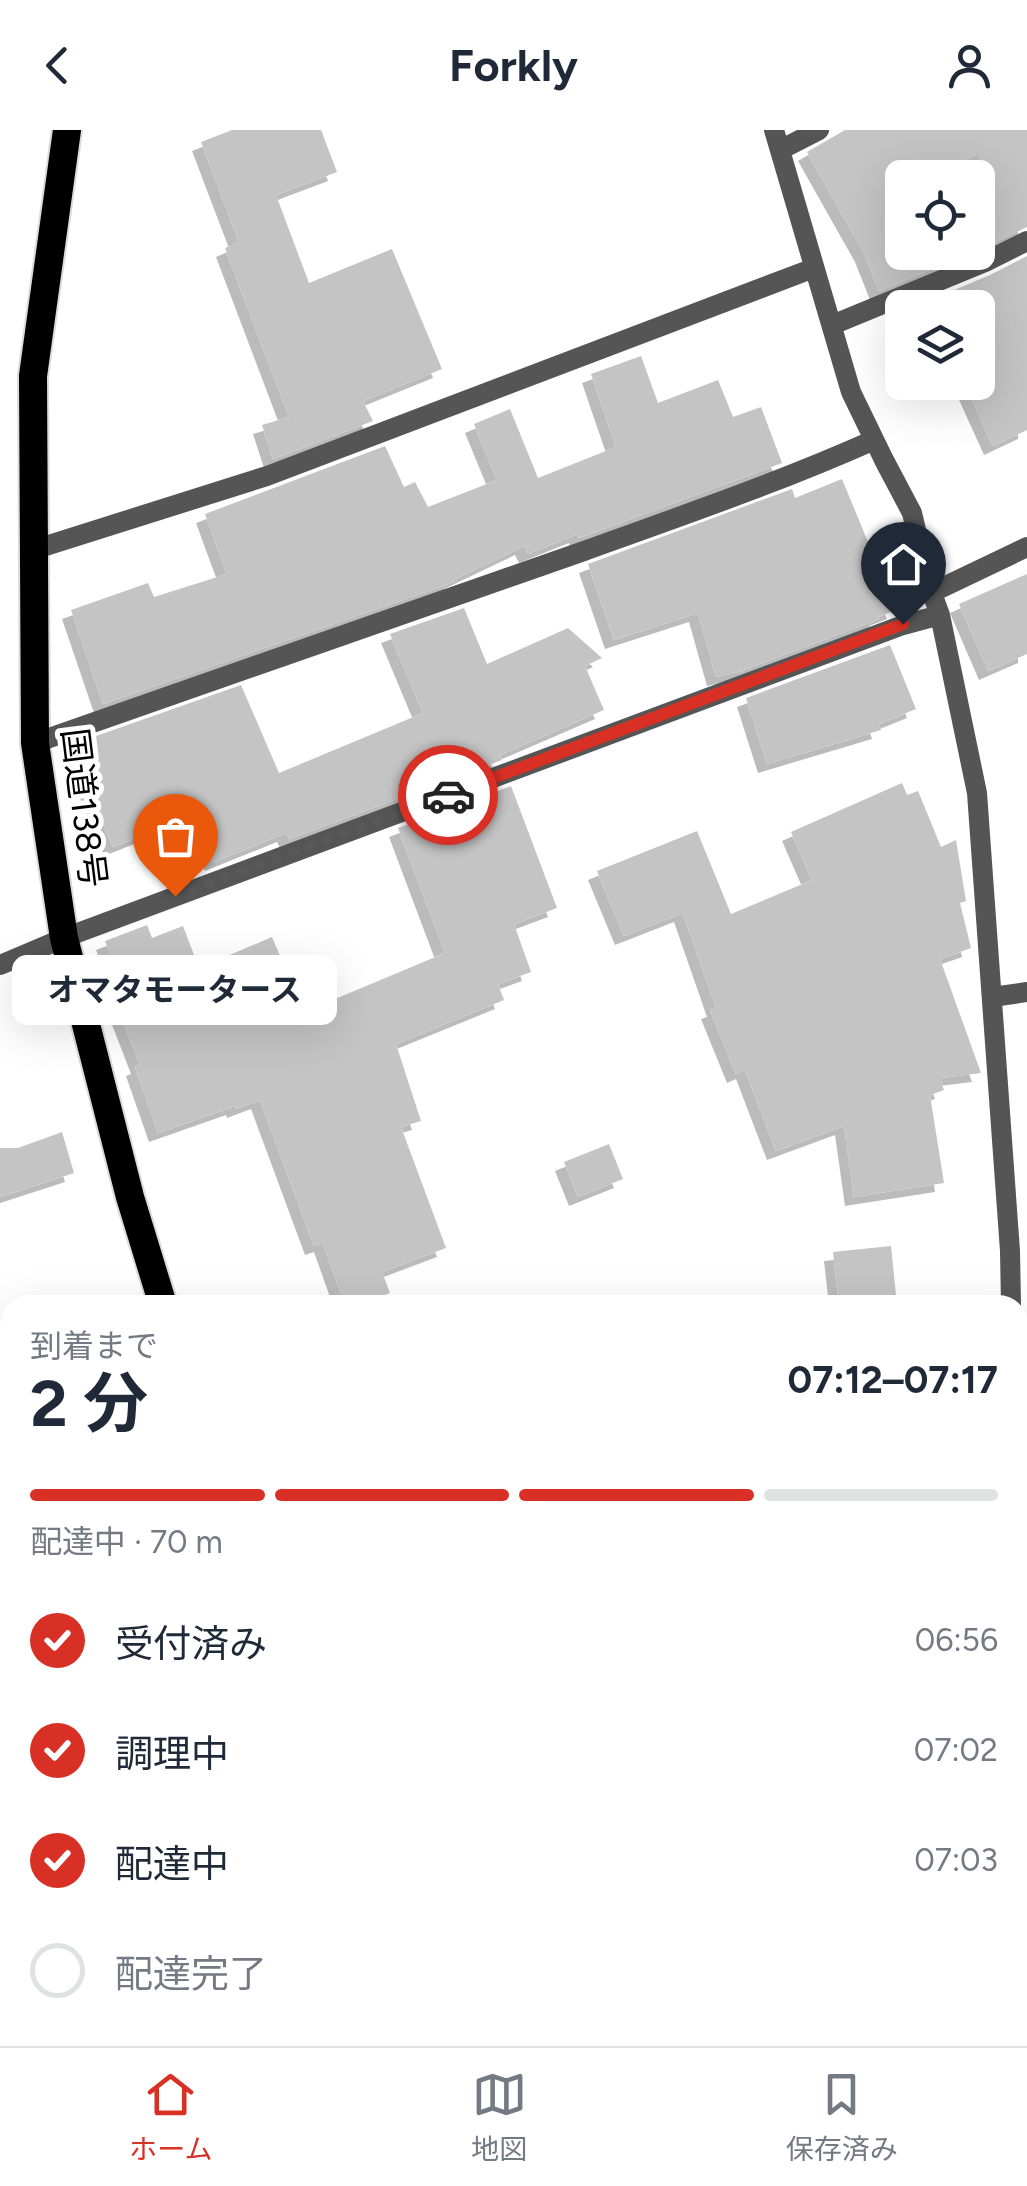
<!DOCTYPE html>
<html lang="ja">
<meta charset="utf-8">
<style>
:root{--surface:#fff;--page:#f2f2f3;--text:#1f2937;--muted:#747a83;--line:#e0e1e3;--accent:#d93025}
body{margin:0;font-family:Figtree,"Noto Sans JP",sans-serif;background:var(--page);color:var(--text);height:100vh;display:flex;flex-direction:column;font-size:38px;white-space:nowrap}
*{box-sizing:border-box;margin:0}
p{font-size:32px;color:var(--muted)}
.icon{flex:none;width:55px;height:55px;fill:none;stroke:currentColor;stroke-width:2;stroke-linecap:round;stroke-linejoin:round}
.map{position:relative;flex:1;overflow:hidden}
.sheet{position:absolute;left:0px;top:1165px;width:1028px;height:752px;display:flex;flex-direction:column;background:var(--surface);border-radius:30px 30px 0 0;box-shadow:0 10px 40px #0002}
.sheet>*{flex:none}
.fabs{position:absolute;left:885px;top:30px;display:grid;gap:20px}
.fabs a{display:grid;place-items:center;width:110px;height:110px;border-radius:15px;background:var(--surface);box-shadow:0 10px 40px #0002;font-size:50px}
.pin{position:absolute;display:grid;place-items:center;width:85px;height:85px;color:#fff;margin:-102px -42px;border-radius:50% 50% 50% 0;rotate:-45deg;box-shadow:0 0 10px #0007}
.pin .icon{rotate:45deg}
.courier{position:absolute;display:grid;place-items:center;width:100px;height:100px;margin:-50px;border:8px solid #d93025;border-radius:50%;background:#fff;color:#222;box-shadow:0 2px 12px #0007}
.bubble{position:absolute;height:70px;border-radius:15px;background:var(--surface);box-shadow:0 10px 40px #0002;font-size:32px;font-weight:700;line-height:70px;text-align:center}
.summary em{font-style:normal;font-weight:700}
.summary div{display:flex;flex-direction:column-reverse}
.summary{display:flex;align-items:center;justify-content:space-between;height:170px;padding:0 30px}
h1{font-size:65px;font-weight:700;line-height:75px}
.bar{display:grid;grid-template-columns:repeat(4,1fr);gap:15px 10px;align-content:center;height:120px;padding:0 30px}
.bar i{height:12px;border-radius:8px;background:var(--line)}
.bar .on{background:var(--accent)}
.bar p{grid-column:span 4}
ol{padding:0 30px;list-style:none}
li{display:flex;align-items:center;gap:30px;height:110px}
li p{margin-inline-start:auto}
li .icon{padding:10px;border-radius:50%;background:var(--accent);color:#fff;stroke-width:4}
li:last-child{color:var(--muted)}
li i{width:55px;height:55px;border:5px solid var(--line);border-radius:50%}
header{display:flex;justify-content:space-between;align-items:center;height:130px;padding:0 30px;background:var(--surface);font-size:45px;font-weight:700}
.tab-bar{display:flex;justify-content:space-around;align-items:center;height:140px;border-top:2px solid var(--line);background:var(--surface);font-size:28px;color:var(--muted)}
.tab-bar a{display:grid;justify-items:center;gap:5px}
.tab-bar .on{color:var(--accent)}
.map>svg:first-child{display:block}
.building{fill:#c4c4c4;filter:url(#shadow)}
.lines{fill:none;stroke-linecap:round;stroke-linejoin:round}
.trunk-casing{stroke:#dbdbdb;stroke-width:32}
.minor{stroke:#555;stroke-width:20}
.trunk{stroke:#000;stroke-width:28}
.done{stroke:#595959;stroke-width:10;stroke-dasharray:0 18}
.route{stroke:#d93025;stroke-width:12}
.labels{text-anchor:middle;stroke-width:10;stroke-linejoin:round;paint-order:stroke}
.street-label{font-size:35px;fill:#000;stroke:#fff}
</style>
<header><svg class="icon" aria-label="back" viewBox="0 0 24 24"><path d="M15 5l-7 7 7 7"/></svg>Forkly<svg class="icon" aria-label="person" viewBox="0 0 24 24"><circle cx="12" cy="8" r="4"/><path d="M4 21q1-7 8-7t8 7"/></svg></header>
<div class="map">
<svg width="1027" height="1916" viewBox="0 0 1027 1916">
<defs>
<filter id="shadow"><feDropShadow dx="-9" dy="9" stdDeviation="0" flood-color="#0004"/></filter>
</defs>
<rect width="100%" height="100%" fill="#fff"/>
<path class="building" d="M 232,0 L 321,0 L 337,42 L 276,65 L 309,153 L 392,119 L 442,239 L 363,271 L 373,291 L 273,329 L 262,295 L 289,287 L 225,118 L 239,112 L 201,12 Z
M 845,0 L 1027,0 L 1027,97 L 978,120 L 978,23 L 931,48 L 902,48 L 902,122 L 972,122 L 879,161 L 864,123 L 807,22 Z
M 1027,126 L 1027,300 L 993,316 L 964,252 L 978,252 L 978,178 L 911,178 L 990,145 Z
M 641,226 L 658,273 L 718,250 L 733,287 L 761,277 L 782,333 L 579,408 L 578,404 L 528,424 L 524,416 L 453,450 L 454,452 L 103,574 L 71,480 L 148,453 L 154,467 L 227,444 L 205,384 L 385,316 L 404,357 L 415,352 L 428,377 L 497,350 L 474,294 L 510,279 L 538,348 L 616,317 L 591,244 Z
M 842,349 L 896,480 L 878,487 L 879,489 L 738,542 L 716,547 L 698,483 L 614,510 L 588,434 L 792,359 L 795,368 Z
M 1027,444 L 1027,524 L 988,541 L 959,474 Z
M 464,478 L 487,534 L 568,498 L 602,528 L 585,536 L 604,580 L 500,625 L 502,630 L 289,709 L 286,703 L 214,732 L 194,685 L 113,717 L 78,633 L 89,628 L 82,611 L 241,555 L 279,643 L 423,583 L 390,504 Z
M 890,515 L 916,579 L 879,594 L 881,600 L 767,634 L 746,568 Z
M 902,653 L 907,665 L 918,661 L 941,717 L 956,710 L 966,771 L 960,773 L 971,818 L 940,829 L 981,943 L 940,948 L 944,960 L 930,965 L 944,1053 L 854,1067 L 844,996 L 776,1021 L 745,940 L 736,944 L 710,880 L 716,878 L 683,783 L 624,806 L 597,741 L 697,701 L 731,784 L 812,750 L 791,702 Z
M 511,656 L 557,778 L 514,794 L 531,842 L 498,854 L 504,870 L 396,914 L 421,991 L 401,997 L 446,1118 L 382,1142 L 390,1163 L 358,1175 L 345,1175 L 323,1113 L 314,1116 L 260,970 L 236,979 L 235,976 L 158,1003 L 135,937 L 140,935 L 110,857 L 118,853 L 107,827 L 111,826 L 105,811 L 147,795 L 152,808 L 183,796 L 199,838 L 272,807 L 304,882 L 445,823 L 398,698 Z
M 62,1002 L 74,1043 L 0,1067 L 0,1018 L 18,1018 Z
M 609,1014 L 623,1049 L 578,1067 L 564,1032 Z
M 891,1116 L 897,1175 L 839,1175 L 833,1122 Z"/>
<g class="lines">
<g class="trunk-casing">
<path id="trunk" d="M 67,0 L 33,246 L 35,613 L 64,808 L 130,1067 L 163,1175
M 384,1908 L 386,1916"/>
</g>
<path class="minor" d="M 774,0 L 851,262 L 884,330 L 912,383 L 930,458 L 940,485 L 977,663 L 1010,1121 L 1011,1175
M 780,20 L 819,0
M 832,195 L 985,132 L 1027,111
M 33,420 L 267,346 L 814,138
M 933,462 L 1027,417
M 35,613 C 217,548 402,486 584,421 C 681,386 780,352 874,310
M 0,835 L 64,808 L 903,495 L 940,485
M 992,867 L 1027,862
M 1018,1261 L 1027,1262
M 1018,1436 L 1027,1529
M 136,1916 L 143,1908"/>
<use href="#trunk" class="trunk"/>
</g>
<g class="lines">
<path class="done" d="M 175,766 L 448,665"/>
<path class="route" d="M 448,665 L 903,494"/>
</g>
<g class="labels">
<g class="street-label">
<text transform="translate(84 678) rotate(83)" y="12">国道138号</text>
</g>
</g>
</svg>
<div class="fabs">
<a><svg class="icon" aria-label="locate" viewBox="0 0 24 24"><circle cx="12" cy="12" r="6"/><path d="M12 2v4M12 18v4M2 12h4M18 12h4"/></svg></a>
<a><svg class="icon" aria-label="layers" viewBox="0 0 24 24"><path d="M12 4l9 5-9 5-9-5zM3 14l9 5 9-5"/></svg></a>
</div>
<div class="pin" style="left:175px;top:766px;background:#ea580c"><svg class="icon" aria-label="bag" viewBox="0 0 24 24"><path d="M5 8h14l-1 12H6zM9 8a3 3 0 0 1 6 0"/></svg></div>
<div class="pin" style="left:903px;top:494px;background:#1f2937"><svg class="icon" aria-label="home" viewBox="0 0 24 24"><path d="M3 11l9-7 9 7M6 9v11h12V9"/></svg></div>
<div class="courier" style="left:448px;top:665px"><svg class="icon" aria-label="car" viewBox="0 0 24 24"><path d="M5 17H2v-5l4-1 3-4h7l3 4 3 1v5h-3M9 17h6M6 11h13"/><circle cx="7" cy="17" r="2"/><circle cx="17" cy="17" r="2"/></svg></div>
<div class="bubble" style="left:12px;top:825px;width:325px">オマタモータース</div>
<section class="sheet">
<div class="summary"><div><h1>2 分</h1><p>到着まで</p></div><em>07:12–07:17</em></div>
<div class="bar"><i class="on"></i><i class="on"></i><i class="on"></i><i></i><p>配達中 · 70 m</p></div>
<ol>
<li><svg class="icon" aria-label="check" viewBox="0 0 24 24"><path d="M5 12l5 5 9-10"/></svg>受付済み<p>06:56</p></li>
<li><svg class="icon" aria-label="check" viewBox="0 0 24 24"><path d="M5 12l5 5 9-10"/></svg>調理中<p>07:02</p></li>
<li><svg class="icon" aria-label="check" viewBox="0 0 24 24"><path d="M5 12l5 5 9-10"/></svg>配達中<p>07:03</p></li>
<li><i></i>配達完了</li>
</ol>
</section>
</div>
<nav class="tab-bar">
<a class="on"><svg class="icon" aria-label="home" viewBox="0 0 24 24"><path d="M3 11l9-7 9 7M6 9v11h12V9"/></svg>ホーム</a>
<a><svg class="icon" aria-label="map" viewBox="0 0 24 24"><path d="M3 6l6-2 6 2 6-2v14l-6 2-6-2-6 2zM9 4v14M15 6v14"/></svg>地図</a>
<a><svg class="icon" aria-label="saved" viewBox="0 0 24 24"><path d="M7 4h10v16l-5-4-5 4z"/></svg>保存済み</a>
</nav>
